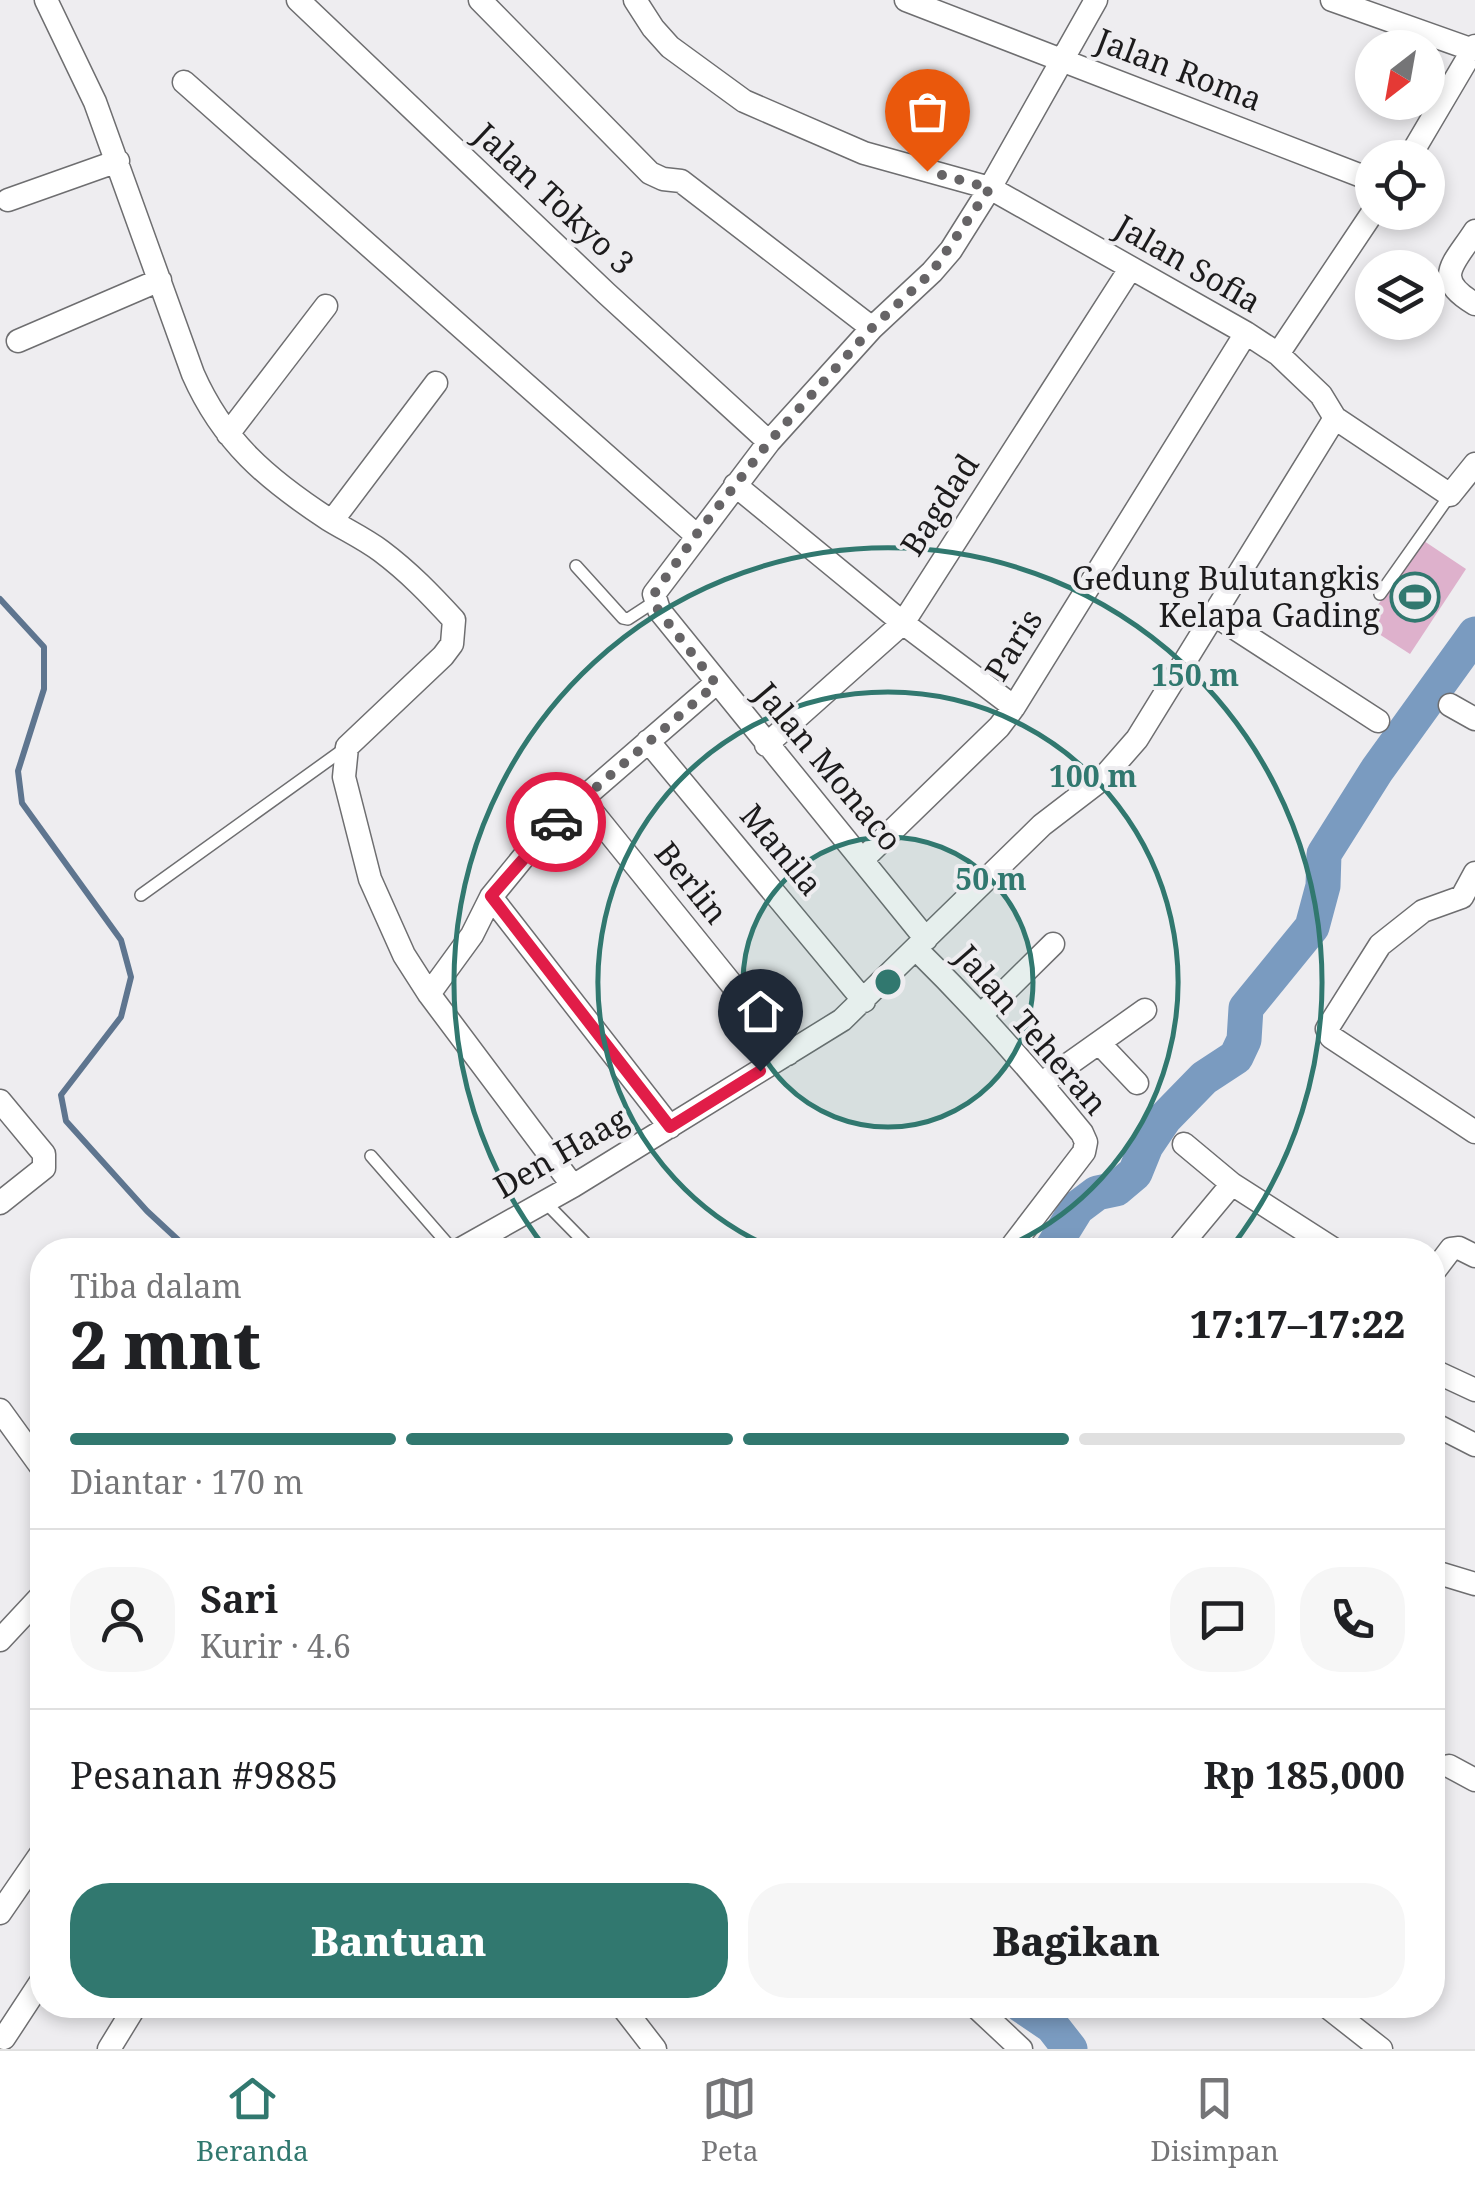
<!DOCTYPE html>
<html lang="id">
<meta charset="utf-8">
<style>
:root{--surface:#fff;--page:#f6f6f6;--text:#202124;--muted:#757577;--line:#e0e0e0;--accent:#31786f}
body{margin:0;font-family:"Noto Serif",serif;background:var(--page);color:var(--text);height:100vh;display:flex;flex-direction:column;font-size:38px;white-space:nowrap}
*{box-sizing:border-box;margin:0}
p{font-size:32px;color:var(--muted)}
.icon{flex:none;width:55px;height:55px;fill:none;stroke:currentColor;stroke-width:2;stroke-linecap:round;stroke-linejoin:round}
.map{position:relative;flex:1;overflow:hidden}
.details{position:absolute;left:30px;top:1238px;width:1415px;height:780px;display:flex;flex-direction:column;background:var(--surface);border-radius:40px;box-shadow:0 5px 15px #0003}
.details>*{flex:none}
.needle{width:65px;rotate:211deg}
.fabs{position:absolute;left:1355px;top:30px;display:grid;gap:20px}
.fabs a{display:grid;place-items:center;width:90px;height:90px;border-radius:50%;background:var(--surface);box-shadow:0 5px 15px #0003;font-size:50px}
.pin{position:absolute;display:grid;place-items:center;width:85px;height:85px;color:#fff;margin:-102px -42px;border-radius:50% 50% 50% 0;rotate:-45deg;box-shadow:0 0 10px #0007}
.pin .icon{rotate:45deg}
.courier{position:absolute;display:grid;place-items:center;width:100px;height:100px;margin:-50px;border:8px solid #e11d48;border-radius:50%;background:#fff;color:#222;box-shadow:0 2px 12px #0007}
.head em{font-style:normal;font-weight:800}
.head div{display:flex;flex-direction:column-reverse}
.head{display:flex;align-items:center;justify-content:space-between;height:170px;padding:0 40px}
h1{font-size:65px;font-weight:800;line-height:75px}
.bar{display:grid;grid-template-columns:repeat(4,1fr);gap:15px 10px;align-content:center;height:120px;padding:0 40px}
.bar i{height:12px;border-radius:8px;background:var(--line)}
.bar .on{background:var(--accent)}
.bar p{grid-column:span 4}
.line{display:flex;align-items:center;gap:25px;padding:0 40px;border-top:2px solid var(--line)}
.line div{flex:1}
.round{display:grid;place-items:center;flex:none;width:105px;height:105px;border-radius:40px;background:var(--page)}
.primary-button{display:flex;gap:20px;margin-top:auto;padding:20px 40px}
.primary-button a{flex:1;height:115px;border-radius:40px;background:var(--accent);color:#fff;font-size:40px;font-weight:800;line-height:115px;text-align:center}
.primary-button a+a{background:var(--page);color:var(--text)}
.menu{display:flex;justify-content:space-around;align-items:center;height:140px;border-top:2px solid var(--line);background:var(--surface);font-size:28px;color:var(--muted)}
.menu a{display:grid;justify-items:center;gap:5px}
.menu .on{color:var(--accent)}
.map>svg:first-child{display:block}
.green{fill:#deb1cc}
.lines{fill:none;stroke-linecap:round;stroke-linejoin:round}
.stream{stroke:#5e758f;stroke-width:6}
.river{stroke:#7a9bc0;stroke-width:35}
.service-casing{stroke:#6e6e70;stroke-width:14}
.minor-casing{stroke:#6e6e70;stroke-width:25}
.service{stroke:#fff;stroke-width:11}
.minor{stroke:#fff;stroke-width:22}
.done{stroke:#666466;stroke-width:10;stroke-dasharray:0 18}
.route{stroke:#e11d48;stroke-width:12}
.ring{fill:none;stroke:#31786f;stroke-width:5}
.labels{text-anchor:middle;stroke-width:8;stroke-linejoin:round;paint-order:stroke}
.street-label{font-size:32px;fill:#1c1b1c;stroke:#eeedf0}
.poi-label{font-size:32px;fill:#1c1b1c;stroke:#eeedf0;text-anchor:end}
.centre{fill:#31786f;stroke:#eeedf0;stroke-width:5}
.ring-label{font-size:30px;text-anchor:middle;font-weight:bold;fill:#31786f;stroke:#eeedf0;stroke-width:8;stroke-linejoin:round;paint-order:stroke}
</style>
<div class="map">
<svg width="1475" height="2049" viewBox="0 0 1475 2049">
<rect width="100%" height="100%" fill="#eeedf0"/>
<path class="green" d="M 1421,539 L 1466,569 L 1410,654 L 1365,625 Z"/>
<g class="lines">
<path class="stream" d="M 0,599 L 44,647 L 44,689 L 18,771 L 22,803 L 121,940 L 131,977 L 121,1017 L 61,1095 L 66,1121 L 147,1211 L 189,1250"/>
<path class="river" d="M 1051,1250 L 1077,1208 L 1097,1193 L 1116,1189 L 1135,1173 L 1146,1146 L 1165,1118 L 1204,1078 L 1236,1057 L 1244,1040 L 1246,1008 L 1312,927 L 1323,886 L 1324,854 L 1377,770 L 1475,634
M 1021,2005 L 1052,2026 L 1070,2049"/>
<g class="service-casing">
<path id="service" d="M 576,566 L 623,618 L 628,619 L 654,602
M 1380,594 L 1450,495
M 141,895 L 347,747
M 371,1156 L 453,1250
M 544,1201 L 592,1250
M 1183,2008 L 1186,2005"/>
</g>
<g class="minor-casing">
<path id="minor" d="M 46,0 L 95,102 L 193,374 C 223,442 267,479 328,519 C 346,530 365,539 381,551 C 409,572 431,595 454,620 L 452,644 L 443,656 L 347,747 L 344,777 L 370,879 L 404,955 L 429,994 L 573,1186
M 298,0 L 606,293 L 769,442
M 480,0 L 650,173 L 663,179 L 681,181 L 872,328
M 635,0 L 653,28 L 670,47 L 744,101 L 864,153 L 990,188 L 1246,333 L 1278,354 L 1321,395 L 1335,418 L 1450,495 L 1475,464
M 906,0 L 1372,180
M 1332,0 L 1473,50
M 184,82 L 696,535
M 1409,158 L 1475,46
M 8,200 L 118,161
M 1475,231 C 1453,265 1432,278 1475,304
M 18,341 L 160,280
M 1278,354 L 1373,212
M 228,434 L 326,306
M 735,485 L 903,623 L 1014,707
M 332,521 L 436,383
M 1213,614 L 1378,721
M 1450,705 L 1475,719
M 648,741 L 864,1001
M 766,745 L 903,623 L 1130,269
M 582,799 L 788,1054
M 863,859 L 999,727 L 1014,707 L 1246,333
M 1475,873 L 1462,897 L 1423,911 L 1380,945 L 1327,1029 L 1331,1037 L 1475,1132
M 491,897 L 670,1127
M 926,939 L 659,610 L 654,594 L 769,442 L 872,328 L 932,272 L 951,250 L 990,188 L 1096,0
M 917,950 C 976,1008 1030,1069 1082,1133 L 1086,1142 L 1084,1152 L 1009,1250
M 429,994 L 472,935 L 491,897 L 544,832 L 716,683
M 982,1014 L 1053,944
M 1099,1043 L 1137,1083
M 1042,1083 L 1145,1010
M 0,1101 L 44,1154 L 44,1168 L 0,1203
M 1184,1144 L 1232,1184 L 1335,1250
M 459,1250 L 573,1186 L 842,1020 L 1042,825 L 1102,779 L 1137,739 L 1335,418
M 1177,1250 L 1232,1184
M 1432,1274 L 1451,1249 L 1459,1248 L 1475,1256
M 1432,1370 L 1475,1390
M 0,1410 L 42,1468
M 1432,1423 L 1475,1445
M 1432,1571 L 1475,1584
M 0,1640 L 42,1595
M 1449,1766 L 1475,1780
M 0,1913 L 42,1852
M 621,2005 L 655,2049
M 974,2005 L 1021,2049
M 1325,2005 L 1381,2049
M 4,2038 L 42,1980
M 109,2049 L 136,2005"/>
</g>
<use href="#service" class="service"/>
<use href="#minor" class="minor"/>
</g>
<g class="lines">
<path class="done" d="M 556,822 L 716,684 L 658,610 L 654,594 L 696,535 L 769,442 L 872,328 L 932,272 L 990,188 L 927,171"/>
<path class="route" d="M 556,822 L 491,896 L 670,1127 L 760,1071"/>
</g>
<circle cx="888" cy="982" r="145" fill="#31786f" fill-opacity=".12"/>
<g class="ring">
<circle cx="888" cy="982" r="145"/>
<path d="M777 1250A290 290 0 1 1 999 1250"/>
<path d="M546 1249A434 434 0 1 1 1230 1249"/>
</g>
<defs>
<g id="stadium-ring" transform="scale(2.5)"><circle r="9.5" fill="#eeedf0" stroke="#31786f" stroke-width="1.5"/><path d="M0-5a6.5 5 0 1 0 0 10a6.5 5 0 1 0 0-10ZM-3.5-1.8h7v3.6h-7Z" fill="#31786f"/></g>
</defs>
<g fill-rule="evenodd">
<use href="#stadium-ring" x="1415" y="597"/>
</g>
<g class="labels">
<g class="street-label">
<text transform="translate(1179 70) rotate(21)" y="11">Jalan Roma</text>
<text transform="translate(554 199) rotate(43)" y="11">Jalan Tokyo 3</text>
<text transform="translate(1188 264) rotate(30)" y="11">Jalan Sofia</text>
<text transform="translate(940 505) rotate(-57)" y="11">Bagdad</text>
<text transform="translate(1014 645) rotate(-58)" y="11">Paris</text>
<text transform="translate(828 767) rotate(50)" y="11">Jalan Monaco</text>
<text transform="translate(781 850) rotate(50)" y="11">Manila</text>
<text transform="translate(691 883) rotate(51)" y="11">Berlin</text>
<text transform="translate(1031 1030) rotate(49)" y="11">Jalan Teheran</text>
<text transform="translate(561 1153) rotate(-30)" y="11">Den Haag</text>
</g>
<g class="poi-label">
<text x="1380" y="590">Gedung Bulutangkis<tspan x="1380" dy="37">Kelapa Gading</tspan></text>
</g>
</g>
<circle cx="888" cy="982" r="15" class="centre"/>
<g class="ring-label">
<text x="1195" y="686">150 m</text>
<text x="1093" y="787">100 m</text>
<text x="991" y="890">50 m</text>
</g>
</svg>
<div class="fabs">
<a><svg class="needle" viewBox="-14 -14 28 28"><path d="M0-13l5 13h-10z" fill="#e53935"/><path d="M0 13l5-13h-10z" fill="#757577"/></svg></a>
<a><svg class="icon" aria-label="locate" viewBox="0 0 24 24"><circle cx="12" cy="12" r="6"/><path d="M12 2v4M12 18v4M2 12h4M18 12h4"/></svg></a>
<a><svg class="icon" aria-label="layers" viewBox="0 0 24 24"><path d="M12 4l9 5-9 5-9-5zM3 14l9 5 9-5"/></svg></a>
</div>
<div class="pin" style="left:927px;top:171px;background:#ea580c"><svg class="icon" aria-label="bag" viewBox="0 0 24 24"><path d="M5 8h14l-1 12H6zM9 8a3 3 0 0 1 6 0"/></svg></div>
<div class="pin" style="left:760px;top:1071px;background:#1f2937"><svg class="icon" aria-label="home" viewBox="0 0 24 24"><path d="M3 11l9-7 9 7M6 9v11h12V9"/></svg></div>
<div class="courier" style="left:556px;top:822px"><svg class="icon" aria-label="car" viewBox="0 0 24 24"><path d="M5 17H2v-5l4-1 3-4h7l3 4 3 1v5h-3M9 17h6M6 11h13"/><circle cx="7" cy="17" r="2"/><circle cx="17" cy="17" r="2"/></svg></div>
<section class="details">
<div class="head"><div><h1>2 mnt</h1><p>Tiba dalam</p></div><em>17:17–17:22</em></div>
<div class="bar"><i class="on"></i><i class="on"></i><i class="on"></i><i></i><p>Diantar · 170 m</p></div>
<div class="line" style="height:180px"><a class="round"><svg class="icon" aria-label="person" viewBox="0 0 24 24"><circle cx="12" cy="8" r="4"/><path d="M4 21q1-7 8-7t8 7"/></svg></a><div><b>Sari</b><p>Kurir · 4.6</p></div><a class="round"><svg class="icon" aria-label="chat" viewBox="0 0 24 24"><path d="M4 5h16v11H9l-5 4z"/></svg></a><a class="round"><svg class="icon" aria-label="phone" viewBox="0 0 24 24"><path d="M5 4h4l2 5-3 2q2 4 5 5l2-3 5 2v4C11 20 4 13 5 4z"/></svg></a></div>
<div class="line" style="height:130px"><div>Pesanan #9885</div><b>Rp 185,000</b></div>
<div class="primary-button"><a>Bantuan</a><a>Bagikan</a></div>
</section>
</div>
<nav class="menu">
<a class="on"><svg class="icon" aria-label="home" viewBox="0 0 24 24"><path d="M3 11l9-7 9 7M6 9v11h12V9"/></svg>Beranda</a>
<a><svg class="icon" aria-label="map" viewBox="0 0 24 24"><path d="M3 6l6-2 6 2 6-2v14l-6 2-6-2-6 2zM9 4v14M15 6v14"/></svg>Peta</a>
<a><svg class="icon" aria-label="saved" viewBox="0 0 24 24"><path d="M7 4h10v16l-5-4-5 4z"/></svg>Disimpan</a>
</nav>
